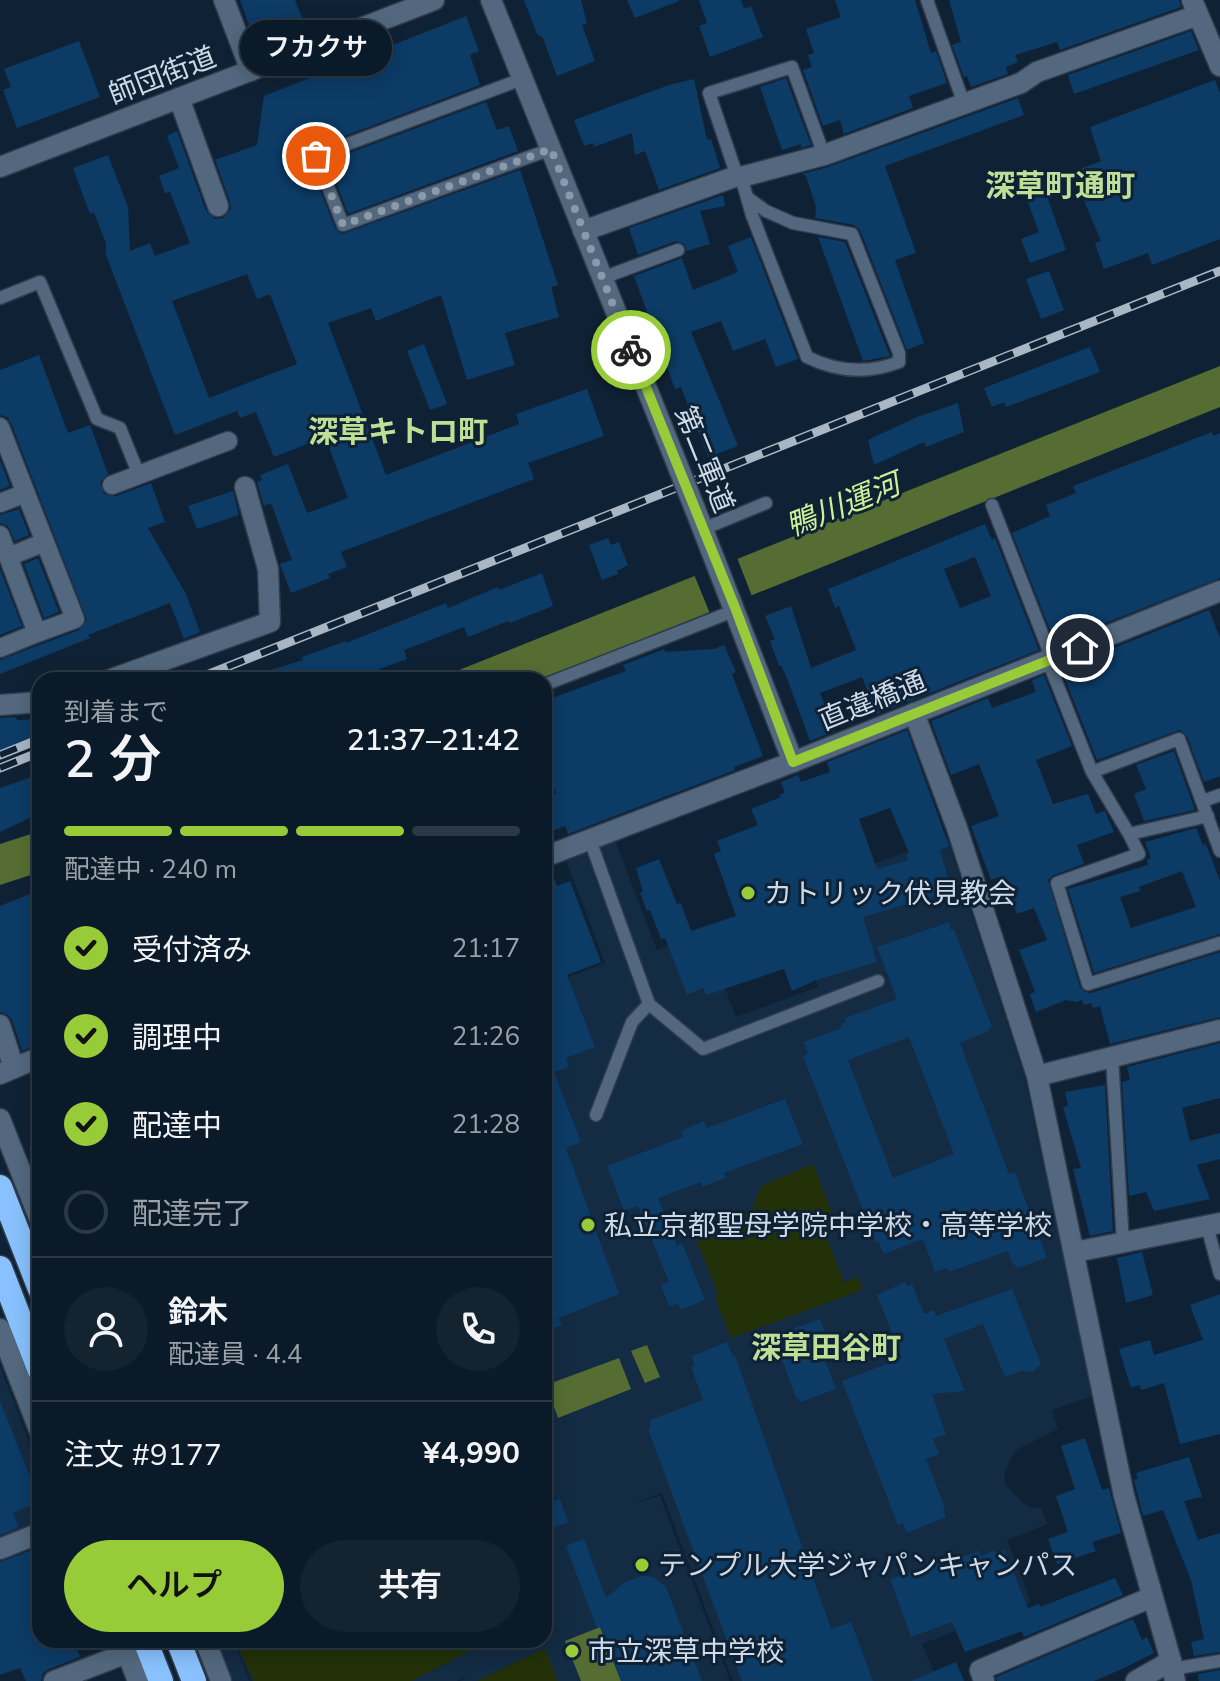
<!DOCTYPE html>
<html lang="ja">
<meta charset="utf-8">
<style>
:root{--surface:#0b1a28;--page:#142330;--text:#f1f3f6;--muted:#9aa1a8;--line:#2b3845;--accent:#97cc38}
body{margin:0;font-family:"Nunito Sans","Noto Sans JP",sans-serif;background:var(--page);color:var(--text);height:100vh;display:flex;flex-direction:column;font-size:30px;white-space:nowrap}
*{box-sizing:border-box;margin:0}
p{font-size:26px;color:var(--muted)}
.icon{flex:none;width:44px;height:44px;fill:none;stroke:currentColor;stroke-width:2;stroke-linecap:round;stroke-linejoin:round}
.map{position:relative;flex:1;overflow:hidden}
.side{position:absolute;left:32px;top:672px;width:520px;height:976px;display:flex;flex-direction:column;background:var(--surface);border-radius:24px;box-shadow:0 4px 20px #0003,0 0 0 2px var(--line)}
.side>*{flex:none}
.pin{position:absolute;display:grid;place-items:center;width:68px;height:68px;color:#fff;margin:-34px;border:4px solid #fff;border-radius:50%;box-shadow:0 2px 8px #0007}
.courier{position:absolute;display:grid;place-items:center;width:80px;height:80px;margin:-40px;border:6px solid #97cc38;border-radius:50%;background:#fff;color:#222;box-shadow:0 2px 10px #0007}
.bubble{position:absolute;height:56px;border-radius:28px;background:var(--surface);box-shadow:0 4px 20px #0003,0 0 0 2px var(--line);font-size:26px;font-weight:600;line-height:56px;text-align:center}
.headline em{font-style:normal;font-weight:600}
.headline div{display:flex;flex-direction:column-reverse}
.headline{display:flex;align-items:center;justify-content:space-between;height:136px;padding:0 32px}
h1{font-size:52px;font-weight:600;line-height:60px}
.bar{display:grid;grid-template-columns:repeat(4,1fr);gap:12px 8px;align-content:center;height:96px;padding:0 32px}
.bar i{height:10px;border-radius:6px;background:var(--line)}
.bar .current{background:var(--accent)}
.bar p{grid-column:span 4}
.line{display:flex;align-items:center;gap:20px;padding:0 32px;border-top:2px solid var(--line)}
.line div{flex:1}
.round{display:grid;place-items:center;flex:none;width:84px;height:84px;border-radius:42px;background:var(--page)}
ol{padding:0 32px;list-style:none}
li{display:flex;align-items:center;gap:24px;height:88px}
li p{margin-inline-start:auto}
li .icon{padding:8px;border-radius:50%;background:var(--accent);color:#111;stroke-width:4}
li:last-child{color:var(--muted)}
li i{width:44px;height:44px;border:4px solid var(--line);border-radius:50%}
.primary-button{display:flex;gap:16px;margin-top:auto;padding:16px 32px}
.primary-button a{flex:1;height:92px;border-radius:48px;background:var(--accent);color:#111;font-size:32px;font-weight:600;line-height:92px;text-align:center}
.primary-button a+a{background:var(--page);color:var(--text)}
.map>svg:first-child{display:block}
.built{fill:#132b43}
.green{fill:#223108}
.water{fill:#556d32}
.pier{fill:#0f2235}
.building{fill:#0c3b66;fill-rule:evenodd}
.lines{fill:none;stroke-linecap:round;stroke-linejoin:round}
.service-casing{stroke:#313c4d;stroke-width:15}
.pedestrian-casing{stroke:#313c4d;stroke-width:21}
.minor-casing{stroke:#313c4d;stroke-width:23}
.tertiary-casing{stroke:#313c4d;stroke-width:23}
.motorway-casing{stroke:#313c4d;stroke-width:27}
.service{stroke:#53687e;stroke-width:12}
.pedestrian{stroke:#53687e;stroke-width:18}
.minor{stroke:#53687e;stroke-width:20}
.tertiary{stroke:#53687e;stroke-width:20}
.motorway{stroke:#88c1fd;stroke-width:24}
.rail-casing{stroke:#a9b6c4;stroke-width:9}
.rail{stroke:#0f2235;stroke-width:6;stroke-dasharray:18;stroke-linecap:butt}
.tertiary-bridge-casing{stroke:#313c4d;stroke-width:23;stroke-linecap:butt}
.tertiary-bridge{stroke:#53687e;stroke-width:20}
.done{stroke:#8b9aa9;stroke-width:8;stroke-dasharray:0 14.4}
.route{stroke:#97cc38;stroke-width:10}
.poi-dot{fill:#97cc38;stroke:#0f2235;stroke-width:3}
.labels{text-anchor:middle;stroke-width:6;stroke-linejoin:round;paint-order:stroke}
.street-label{font-size:28px;fill:#cedae7;stroke:#0f2235}
.poi-label{font-size:28px;fill:#cedae7;stroke:#0f2235;text-anchor:start}
.neighbourhood-label{font-size:30px;font-weight:bold;fill:#bfdf97;stroke:#0f2235}
.water-label{font-size:30px;font-style:italic;fill:#cbf199;stroke:#0f2235}
</style>
<div class="map">
<svg width="1220" height="1681" viewBox="0 0 1220 1681">
<rect width="100%" height="100%" fill="#0f2235"/>
<path class="built" d="M 947,837 L 1024,1075 L 1093,1396 L 1052,1410 L 1058,1429 L 1018,1449 L 1011,1458 L 1004,1476 L 1006,1485 L 1023,1503 L 1032,1508 L 1041,1508 L 1048,1524 L 1007,1540 L 1031,1602 L 922,1644 L 938,1681 L 733,1681 L 662,1493 L 631,1504 L 660,1496 L 730,1681 L 460,1681 L 470,1675 L 457,1681 L 252,1681 L 234,1640 L 544,1640 L 544,987 L 605,963 L 565,858 L 615,840 L 657,950 L 704,932 L 736,1017 L 818,987 L 788,896 Z
M 0,1366 L 40,1471 L 40,1525 L 0,1541 Z
M 216,1640 L 233,1640 L 250,1681 L 231,1681 Z"/>
<path class="green" d="M 813,1164 L 836,1223 L 823,1229 L 844,1282 L 859,1277 L 862,1290 L 731,1338 L 716,1300 L 717,1291 L 691,1226 L 696,1223 L 705,1229 L 752,1210 L 761,1186 Z
M 235,1640 L 492,1640 L 411,1681 L 254,1681 Z
M 545,1648 L 558,1681 L 477,1681 Z"/>
<path class="water" d="M 1220,366 L 1220,407 L 541,680 L 434,680 Z
M 40,831 L 40,872 L 0,885 L 0,844 Z
M 647,1345 L 660,1377 L 645,1383 L 631,1351 Z
M 619,1358 L 631,1389 L 558,1418 L 546,1385 Z
M 600,1627 L 621,1681 L 581,1681 L 565,1641 Z"/>
<path class="pier" d="M 736,555 L 753,599 L 711,616 L 693,572 Z"/>
<path class="building" d="M 240,0 L 295,0 L 302,18 L 253,36 Z
M 524,0 L 581,0 L 587,23 L 582,25 L 595,61 L 557,76 L 543,38 L 537,34 Z
M 627,0 L 678,0 L 679,1 L 635,18 Z
M 699,0 L 741,0 L 744,9 L 751,6 L 763,37 L 710,57 L 699,26 L 707,23 Z
M 835,0 L 915,0 L 931,53 L 936,51 L 947,83 L 909,96 L 913,108 L 844,134 L 840,120 L 823,126 L 803,70 L 812,67 L 808,55 L 814,53 L 806,29 L 841,17 Z
M 949,0 L 1179,0 L 1181,7 L 1060,50 L 1057,42 L 1015,55 L 1018,62 L 1006,67 L 1008,74 L 971,87 L 967,76 L 964,77 L 952,45 L 961,42 Z
M 466,16 L 479,51 L 470,55 L 480,85 L 313,148 L 307,154 L 308,159 L 335,228 L 342,234 L 520,170 L 558,285 L 551,287 L 559,317 L 505,333 L 515,365 L 467,380 L 441,295 L 376,321 L 371,308 L 328,323 L 386,475 L 519,424 L 516,414 L 587,389 L 604,436 L 528,463 L 534,479 L 341,552 L 347,567 L 328,574 L 330,578 L 291,593 L 280,564 L 292,560 L 271,503 L 264,506 L 257,482 L 262,480 L 260,475 L 288,464 L 307,513 L 348,498 L 325,437 L 274,457 L 256,412 L 240,418 L 237,411 L 175,435 L 106,255 L 106,243 L 94,213 L 90,214 L 73,168 L 108,155 L 128,207 L 130,251 L 150,243 L 155,256 L 190,243 L 170,192 L 165,193 L 159,176 L 179,168 L 167,136 L 177,131 L 206,211 L 215,219 L 223,218 L 231,209 L 230,202 L 215,160 L 257,145 L 264,96 ZM 247,274 L 257,299 L 270,294 L 297,364 L 209,398 L 172,301 Z
M 1191,31 L 1199,50 L 1074,94 L 1068,75 Z
M 79,41 L 100,97 L 17,128 L 3,90 L 11,87 L 4,69 Z
M 786,78 L 811,145 L 801,148 L 801,144 L 782,150 L 760,87 Z
M 694,79 L 707,140 L 711,139 L 720,168 L 659,190 L 645,151 L 635,155 L 632,133 L 594,147 L 593,143 L 584,146 L 574,120 L 669,85 Z
M 1215,80 L 1220,93 L 1220,239 L 1152,265 L 1148,253 L 1104,269 L 1095,243 L 1101,241 L 1072,172 L 1101,161 L 1090,127 Z
M 1018,98 L 1024,115 L 885,166 L 916,253 L 895,260 L 924,343 L 907,350 L 860,230 L 854,225 L 815,218 L 816,207 L 806,176 L 802,174 L 828,167 Z
M 486,102 L 497,130 L 509,126 L 518,151 L 348,214 L 328,161 Z
M 1042,182 L 1066,250 L 1030,263 L 1021,239 L 1039,232 L 1023,189 Z
M 723,195 L 725,206 L 700,211 L 710,244 L 687,251 L 684,244 L 676,241 L 638,255 L 629,228 Z
M 751,237 L 798,359 L 776,367 L 765,339 L 733,351 L 721,321 L 691,332 L 738,446 L 708,457 L 681,387 L 675,389 L 634,276 L 682,258 L 693,290 L 738,272 L 728,246 Z
M 818,237 L 845,242 L 890,356 L 863,361 Z
M 1049,271 L 1064,310 L 1041,319 L 1026,279 Z
M 424,344 L 447,404 L 430,410 L 407,351 Z
M 1090,347 L 1100,372 L 1006,407 L 1004,402 L 992,407 L 984,388 Z
M 39,355 L 68,433 L 90,425 L 108,474 L 100,482 L 104,494 L 116,496 L 151,483 L 165,522 L 148,528 L 186,594 L 200,632 L 184,639 L 170,603 L 88,635 L 90,638 L 0,674 L 0,660 L 79,630 L 87,620 L 11,423 L 7,417 L 0,415 L 0,370 Z
M 958,403 L 964,432 L 926,447 L 924,442 L 874,465 L 868,440 L 917,417 Z
M 1212,432 L 1213,436 L 1220,433 L 1220,578 L 1055,643 L 1012,533 L 1050,516 L 1046,505 L 1076,493 L 1073,486 Z
M 0,460 L 10,486 L 0,490 Z
M 233,491 L 239,515 L 197,529 L 188,506 Z
M 19,509 L 29,535 L 15,541 L 8,526 L 0,523 L 0,515 Z
M 985,524 L 992,540 L 995,538 L 1039,650 L 877,714 L 862,677 L 820,693 L 835,731 L 810,741 L 788,681 L 781,665 L 779,666 L 770,641 L 775,639 L 765,616 L 791,606 L 811,668 L 856,650 L 839,606 L 835,608 L 828,589 ZM 975,557 L 991,596 L 960,608 L 944,569 Z
M 608,538 L 611,545 L 619,542 L 628,565 L 617,571 L 618,574 L 602,580 L 589,545 Z
M 38,558 L 59,612 L 44,618 L 24,564 Z
M 0,569 L 22,626 L 0,635 Z
M 542,573 L 553,606 L 510,623 L 508,621 L 468,637 L 464,627 L 404,650 L 407,659 L 350,680 L 252,680 L 252,676 L 303,660 L 302,657 L 346,641 L 346,643 L 446,603 L 448,608 L 498,587 L 499,590 Z
M 1209,610 L 1220,638 L 1220,776 L 1204,782 L 1187,736 L 1180,730 L 1097,760 L 1061,669 Z
M 724,645 L 736,672 L 732,674 L 763,756 L 734,767 L 735,770 L 568,834 L 565,826 L 544,834 L 544,799 L 556,793 L 544,759 L 544,747 L 551,745 L 544,727 L 544,701 L 626,671 L 623,665 L 664,649 L 666,652 L 714,649 Z
M 1044,675 L 1072,746 L 1036,760 L 1053,804 L 1088,794 L 1096,814 L 1105,811 L 1114,832 L 1077,845 L 1084,864 L 1054,875 L 1048,880 L 1080,987 L 1085,992 L 1091,993 L 1220,952 L 1220,1017 L 1110,1044 L 1100,1006 L 1093,1008 L 1091,1003 L 1084,1005 L 1082,1000 L 1076,1002 L 1066,1000 L 1036,1012 L 1030,994 L 1035,992 L 1019,950 L 1047,940 L 1034,908 L 1017,914 L 1004,876 L 991,880 L 971,826 L 999,816 L 979,764 L 951,775 L 931,721 L 988,698 L 992,708 L 1036,692 L 1032,680 Z
M 16,717 L 17,720 L 40,719 L 40,736 L 0,751 L 0,718 Z
M 907,730 L 949,846 L 940,850 L 952,891 L 863,917 L 877,962 L 816,980 L 792,991 L 784,969 L 706,995 L 703,988 L 687,995 L 665,938 L 661,939 L 650,910 L 647,911 L 640,893 L 643,892 L 636,868 L 659,859 L 677,904 L 681,903 L 691,931 L 736,916 L 714,854 L 721,851 L 717,841 L 758,825 L 751,809 L 781,797 L 780,794 L 785,793 L 781,782 L 798,775 L 801,782 L 830,772 L 827,762 ZM 890,808 L 909,853 L 906,854 L 908,860 L 877,869 L 859,819 Z
M 1174,751 L 1195,810 L 1144,821 L 1134,794 L 1146,789 L 1136,765 Z
M 40,774 L 40,808 L 34,810 L 36,815 L 0,832 L 0,788 Z
M 1196,828 L 1203,845 L 1206,844 L 1220,881 L 1220,934 L 1094,973 L 1068,889 L 1148,865 L 1147,860 L 1151,858 L 1145,842 ZM 1182,871 L 1196,907 L 1131,928 L 1120,897 L 1140,891 L 1139,887 Z
M 550,869 L 557,886 L 570,881 L 601,962 L 567,975 L 595,1047 L 566,1058 L 569,1067 L 554,1072 L 581,1142 L 566,1148 L 619,1294 L 559,1318 L 562,1325 L 544,1332 L 544,1008 L 553,1004 L 544,980 L 544,870 Z
M 40,890 L 40,1044 L 22,1051 L 12,1020 L 8,1015 L 0,1012 L 0,906 Z
M 949,922 L 951,930 L 954,929 L 992,1027 L 988,1029 L 989,1031 L 960,1043 L 1009,1174 L 1015,1172 L 1047,1258 L 1018,1268 L 1013,1264 L 1008,1251 L 949,1272 L 947,1268 L 935,1272 L 923,1239 L 884,1254 L 878,1241 L 875,1241 L 803,1056 L 808,1053 L 803,1042 L 842,1028 L 841,1024 L 846,1022 L 845,1018 L 897,999 L 877,947 ZM 909,1037 L 954,1154 L 893,1178 L 848,1060 Z
M 1220,1043 L 1220,1098 L 1182,1108 L 1190,1141 L 1220,1133 L 1220,1159 L 1197,1165 L 1210,1199 L 1154,1211 L 1146,1192 L 1129,1196 L 1122,1082 L 1130,1080 L 1127,1067 Z
M 1105,1085 L 1113,1231 L 1090,1236 L 1073,1169 L 1081,1168 L 1063,1107 L 1068,1106 L 1065,1092 Z
M 785,1099 L 803,1144 L 724,1173 L 726,1178 L 702,1187 L 701,1182 L 658,1198 L 677,1246 L 682,1243 L 705,1300 L 681,1310 L 678,1304 L 669,1306 L 661,1285 L 669,1282 L 638,1206 L 624,1211 L 607,1166 L 683,1137 L 681,1131 L 704,1121 L 707,1128 Z
M 1142,1252 L 1153,1295 L 1126,1303 L 1117,1258 Z
M 905,1282 L 907,1286 L 912,1284 L 924,1314 L 934,1310 L 936,1316 L 1012,1289 L 1041,1364 L 1033,1372 L 1021,1371 L 1005,1377 L 983,1324 L 944,1339 L 965,1391 L 932,1394 L 946,1434 L 933,1439 L 939,1454 L 926,1459 L 945,1508 L 943,1508 L 946,1517 L 907,1533 L 903,1523 L 898,1525 L 842,1381 L 902,1358 L 877,1295 Z
M 1220,1294 L 1220,1434 L 1180,1444 L 1164,1383 L 1141,1390 L 1140,1385 L 1131,1388 L 1119,1349 L 1150,1340 L 1154,1355 L 1203,1340 L 1190,1305 Z
M 820,1319 L 829,1343 L 820,1346 L 836,1389 L 801,1402 L 799,1398 L 797,1400 L 773,1336 Z
M 727,1342 L 733,1357 L 735,1355 L 831,1629 L 851,1622 L 873,1681 L 742,1681 L 648,1429 L 650,1428 L 650,1420 L 703,1400 L 691,1367 L 694,1365 L 692,1356 Z
M 0,1401 L 40,1502 L 13,1513 L 19,1527 L 0,1535 Z
M 1085,1438 L 1102,1490 L 1109,1488 L 1121,1533 L 1092,1542 L 1096,1551 L 1057,1564 L 1048,1539 L 1068,1532 L 1056,1496 L 1075,1489 L 1061,1446 Z
M 1189,1457 L 1202,1497 L 1184,1501 L 1198,1540 L 1220,1533 L 1220,1652 L 1194,1656 L 1191,1642 L 1204,1639 L 1191,1580 L 1163,1510 L 1143,1516 L 1134,1480 L 1138,1478 L 1136,1473 Z
M 560,1499 L 568,1522 L 544,1531 L 544,1505 Z
M 584,1539 L 606,1598 L 625,1582 L 642,1576 L 653,1577 L 666,1587 L 702,1681 L 621,1681 L 600,1627 L 597,1629 L 566,1546 Z
M 40,1547 L 40,1640 L 73,1640 L 80,1657 L 49,1669 L 43,1673 L 41,1681 L 26,1681 L 20,1668 L 0,1675 L 0,1562 Z
M 995,1550 L 996,1553 L 1004,1550 L 1028,1608 L 1039,1604 L 1040,1607 L 1115,1578 L 1123,1595 L 1024,1637 L 1022,1631 L 965,1652 L 952,1622 L 911,1637 L 890,1579 L 961,1553 L 962,1557 L 979,1551 L 981,1556 Z
M 1133,1619 L 1142,1640 L 1147,1637 L 1154,1653 L 1124,1668 L 1094,1681 L 997,1681 L 996,1677 Z
M 956,1662 L 964,1681 L 911,1681 Z
M 1220,1670 L 1220,1681 L 1199,1681 L 1198,1674 Z"/>
<g class="lines">
<g class="service-casing">
<path id="service" d="M 927,0 L 964,104
M 522,79 L 316,156 L 343,225 L 551,149
M 737,176 L 709,93 L 792,67 L 824,155
M 741,177 L 752,215 L 807,357 C 837,372 868,374 899,362 L 899,353 L 852,234 L 793,223 L 766,211 L 748,198
M 602,278 L 678,250
M 0,298 L 40,282 L 97,419 L 120,428 L 139,475
M 992,505 L 1052,659
M 703,529 L 766,503
M 1048,661 L 1092,772 L 1179,739 L 1220,851
M 544,685 L 736,610
M 1092,772 L 1129,834 L 1208,816
M 1203,801 L 1220,795
M 1129,834 L 1139,854 L 1057,883 L 1088,984 L 1220,943
M 590,840 L 649,1004 L 703,1049 L 878,981
M 1112,1057 L 1123,1243
M 596,1115 L 632,1022 L 649,1004
M 1207,1226 L 1220,1274
M 1172,1669 L 1220,1661"/>
</g>
<g class="pedestrian-casing">
<path id="pedestrian" d="M 0,427 L 75,619 L 37,633
M 112,485 L 228,441
M 0,503 L 26,493
M 0,535 L 37,633 L 0,648
M 8,557 L 45,542"/>
</g>
<g class="minor-casing">
<path id="minor" d="M 224,0 L 251,71
M 1192,0 L 1220,66
M 179,98 L 218,206
M 583,231 L 737,176 L 741,177 L 824,155 L 1021,83 L 1037,72 L 1198,15
M 109,680 L 270,622 L 268,569 L 245,487
M 0,705 L 40,702
M 544,857 L 793,762 L 1220,591
M 0,1025 L 14,1068
M 0,1074 L 40,1057
M 1037,1076 L 1220,1030
M 0,1119 L 40,1220
M 1075,1252 L 1220,1223
M 0,1329 L 40,1432
M 0,1549 L 40,1533
M 122,1640 L 138,1681
M 205,1640 L 221,1681
M 54,1681 L 127,1653
M 984,1681 L 980,1670 L 1152,1597
M 1136,1681 L 1171,1661 L 1175,1681"/>
</g>
<g class="tertiary-casing">
<path id="tertiary" d="M 491,0 L 679,469
M 0,167 L 434,0
M 695,509 L 793,762
M 914,713 L 957,828 L 1037,1076 L 1124,1496 L 1171,1661"/>
</g>
<g class="motorway-casing">
<path id="motorway" d="M 0,1187 L 40,1289
M 0,1268 L 40,1371
M 145,1640 L 161,1681
M 178,1640 L 194,1681"/>
</g>
<use href="#service" class="service"/>
<use href="#pedestrian" class="pedestrian"/>
<use href="#minor" class="minor"/>
<use href="#tertiary" class="tertiary"/>
<use href="#motorway" class="motorway"/>
<g class="rail-casing">
<path id="rail" d="M 194,680 L 1220,271
M 0,755 L 40,739
M 0,768 L 40,752"/>
</g>
<use href="#rail" class="rail"/>
<g class="tertiary-bridge-casing">
<path id="tertiary-bridge" d="M 679,469 L 695,509"/>
</g>
<use href="#tertiary-bridge" class="tertiary-bridge"/>
</g>
<g class="lines">
<path class="done" d="M 316,156 L 343,225 L 551,149 L 631,350"/>
<path class="route" d="M 631,350 L 736,610 L 793,762 L 1080,648"/>
</g>
<g class="poi-dot">
<circle cx="748" cy="893" r="8"/>
<circle cx="588" cy="1225" r="8"/>
<circle cx="642" cy="1565" r="8"/>
<circle cx="572" cy="1651" r="8"/>
</g>
<g class="labels">
<g class="street-label">
<text transform="translate(162 75) rotate(-21)" y="10">師団街道</text>
<text transform="translate(705 459) rotate(68)" y="10">第二軍道</text>
<text transform="translate(872 700) rotate(-22)" y="10">直違橋通</text>
</g>
<g class="poi-label">
<text x="764" y="903">カトリック伏見教会</text>
<text x="604" y="1235">私立京都聖母学院中学校・高等学校</text>
<text x="658" y="1575">テンプル大学ジャパンキャンパス</text>
<text x="588" y="1661">市立深草中学校</text>
</g>
<g class="neighbourhood-label">
<text x="1060" y="196">深草町通町</text>
<text x="398" y="442">深草キトロ町</text>
<text x="826" y="1358">深草田谷町</text>
</g>
<g class="water-label">
<text transform="translate(843 505) rotate(-22)" y="10">鴨川運河</text>
</g>
</g>
</svg>
<div class="pin" style="left:316px;top:156px;background:#ea580c"><svg class="icon" aria-label="bag" viewBox="0 0 24 24"><path d="M5 8h14l-1 12H6zM9 8a3 3 0 0 1 6 0"/></svg></div>
<div class="pin" style="left:1080px;top:648px;background:#1f2937"><svg class="icon" aria-label="home" viewBox="0 0 24 24"><path d="M3 11l9-7 9 7M6 9v11h12V9"/></svg></div>
<div class="courier" style="left:631px;top:350px"><svg class="icon" aria-label="bike" viewBox="0 0 24 24"><circle cx="6" cy="16" r="4"/><circle cx="18" cy="16" r="4"/><path d="M6 16l4-8h5l3 8M10 8l3 8H6M13 5h3"/></svg></div>
<div class="bubble" style="left:240px;top:20px;width:152px">フカクサ</div>
<section class="side">
<div class="headline"><div><h1>2 分</h1><p>到着まで</p></div><em>21:37–21:42</em></div>
<div class="bar"><i class="current"></i><i class="current"></i><i class="current"></i><i></i><p>配達中 · 240 m</p></div>
<ol>
<li><svg class="icon" aria-label="check" viewBox="0 0 24 24"><path d="M5 12l5 5 9-10"/></svg>受付済み<p>21:17</p></li>
<li><svg class="icon" aria-label="check" viewBox="0 0 24 24"><path d="M5 12l5 5 9-10"/></svg>調理中<p>21:26</p></li>
<li><svg class="icon" aria-label="check" viewBox="0 0 24 24"><path d="M5 12l5 5 9-10"/></svg>配達中<p>21:28</p></li>
<li><i></i>配達完了</li>
</ol>
<div class="line" style="height:144px"><a class="round"><svg class="icon" aria-label="person" viewBox="0 0 24 24"><circle cx="12" cy="8" r="4"/><path d="M4 21q1-7 8-7t8 7"/></svg></a><div><b>鈴木</b><p>配達員 · 4.4</p></div><a class="round"><svg class="icon" aria-label="phone" viewBox="0 0 24 24"><path d="M5 4h4l2 5-3 2q2 4 5 5l2-3 5 2v4C11 20 4 13 5 4z"/></svg></a></div>
<div class="line" style="height:104px"><div>注文 #9177</div><b>¥4,990</b></div>
<div class="primary-button"><a>ヘルプ</a><a>共有</a></div>
</section>
</div>
